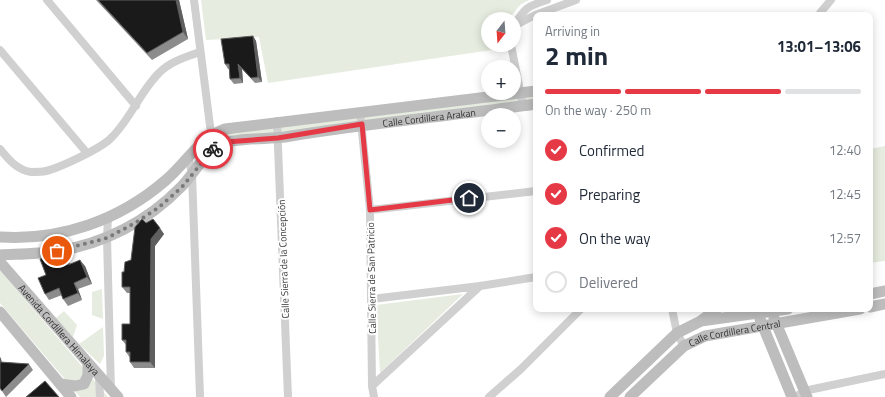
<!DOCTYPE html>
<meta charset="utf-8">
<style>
:root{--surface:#fff;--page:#f6f6f7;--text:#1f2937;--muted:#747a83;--line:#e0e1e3;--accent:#e63946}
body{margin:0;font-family:"Titillium Web",sans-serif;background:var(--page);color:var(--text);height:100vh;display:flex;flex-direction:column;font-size:15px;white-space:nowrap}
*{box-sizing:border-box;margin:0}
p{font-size:13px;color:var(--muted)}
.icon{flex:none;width:22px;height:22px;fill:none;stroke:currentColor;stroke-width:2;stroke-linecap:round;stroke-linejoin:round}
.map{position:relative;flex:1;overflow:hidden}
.details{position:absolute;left:533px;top:12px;width:340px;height:300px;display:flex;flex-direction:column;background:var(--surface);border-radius:8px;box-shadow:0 2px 10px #0003}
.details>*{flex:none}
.needle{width:26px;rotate:197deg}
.fabs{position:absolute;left:481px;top:12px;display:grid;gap:8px}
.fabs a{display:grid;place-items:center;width:40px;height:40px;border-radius:50%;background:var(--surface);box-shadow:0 2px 10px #0003;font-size:20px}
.pin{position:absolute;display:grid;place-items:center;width:34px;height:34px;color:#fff;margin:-17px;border:2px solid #fff;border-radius:50%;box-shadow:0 1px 4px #0007}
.courier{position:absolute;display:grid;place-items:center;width:40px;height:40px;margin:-20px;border:3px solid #e63946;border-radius:50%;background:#fff;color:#222;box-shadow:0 1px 5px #0007}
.overview em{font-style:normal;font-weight:700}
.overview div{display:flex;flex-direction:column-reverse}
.overview{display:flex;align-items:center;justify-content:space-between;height:68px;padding:0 12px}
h1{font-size:26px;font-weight:700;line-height:30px}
.bar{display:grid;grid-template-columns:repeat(4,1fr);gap:6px 4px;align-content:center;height:48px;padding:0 12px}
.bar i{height:5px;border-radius:3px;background:var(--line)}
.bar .selected{background:var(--accent)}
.bar p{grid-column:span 4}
ol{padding:0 12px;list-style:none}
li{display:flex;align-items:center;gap:12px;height:44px}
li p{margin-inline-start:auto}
li .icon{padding:4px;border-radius:50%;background:var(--accent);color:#fff;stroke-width:4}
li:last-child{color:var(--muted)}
li i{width:22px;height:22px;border:2px solid var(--line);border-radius:50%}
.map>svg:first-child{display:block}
.green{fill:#e6ecdf}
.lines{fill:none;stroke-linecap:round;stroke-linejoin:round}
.street{stroke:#d0d0d0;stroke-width:8}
.secondary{stroke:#bdbdbd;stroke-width:11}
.wall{fill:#8c8c8c}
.shaded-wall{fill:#5f5f5f}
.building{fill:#1a1a1a;stroke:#5f5f5f}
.done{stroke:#7a7a7a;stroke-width:4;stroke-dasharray:0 7.2}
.route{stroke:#e63946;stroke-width:5}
.labels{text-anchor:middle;stroke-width:4;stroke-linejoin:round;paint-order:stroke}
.street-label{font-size:10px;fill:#333;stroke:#fff}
</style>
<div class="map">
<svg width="885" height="397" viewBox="0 0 885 397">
<rect width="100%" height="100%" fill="#fff"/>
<path class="green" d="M 201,0 L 529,0 L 520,5 L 509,19 L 488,19 L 488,45 L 504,45 L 505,48 L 268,83 L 259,37 L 206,40 Z
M 536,92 L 536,101 L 221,141 L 220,133 Z
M 885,146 L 885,261 L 870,263 L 870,149 Z
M 0,270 L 108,397 L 80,397 L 0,303 Z
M 102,289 L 103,319 L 92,315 L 92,292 Z
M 463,294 L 381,372 L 380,372 L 376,305 Z
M 64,311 L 77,325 L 73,337 L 56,318 Z
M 103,327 L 104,356 L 100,364 L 79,344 Z"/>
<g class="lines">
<path class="street" d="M 47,0 L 136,106
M 194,0 L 213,149
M 820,15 L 820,13 L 831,0
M 514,26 L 535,15 L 576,0
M 514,26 C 524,8 528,6 547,0
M 511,45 L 523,106
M 0,50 L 87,153
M 360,112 L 370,210 L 372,386 L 374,397
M 277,121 L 288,397
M 0,149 C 8,159 17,170 31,172 C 35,172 42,172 46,171 C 59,168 102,148 111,138 C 131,119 140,91 160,72 C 171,61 186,57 200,52
M 188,156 L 192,174 L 200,397
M 370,210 L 536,191
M 108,218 L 107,238 L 111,391
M 372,299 L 480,286 L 536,277
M 672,309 L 677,333 L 684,346
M 99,377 L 100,397
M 372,386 L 480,286
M 489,397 L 521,369 L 581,309
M 796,397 L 804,391 L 885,374"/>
<g class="secondary">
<path d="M 0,237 C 61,241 120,220 166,180 C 187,162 198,139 225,129 L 536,91"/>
<path id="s1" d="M 0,255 C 19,254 39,254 57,251 C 104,244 148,221 181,187 C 195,173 205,150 225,143 C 238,138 269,139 285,137 C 368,123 452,116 536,104"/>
<path id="s2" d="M 0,262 L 118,397"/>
<path d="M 870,294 L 885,291"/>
<path d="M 870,307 L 885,304"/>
<path d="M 0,312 L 71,397"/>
<path d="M 774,318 L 807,397"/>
<path d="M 760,319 L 792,397"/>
<path d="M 702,320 L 717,309"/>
<path d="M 60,384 L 75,386 L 84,384 L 88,375 L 88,364"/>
<path d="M 610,397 L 677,333 L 701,321 L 788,309"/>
<path id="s3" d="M 630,397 L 684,346 L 705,336 L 860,309"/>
</g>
</g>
<path class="wall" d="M 96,0 L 179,0 L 188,39 L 152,60 Z
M 253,36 L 256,41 L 262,82 L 255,83 L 242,69 L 243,83 L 234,84 L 230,79 L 229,69 L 228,69 L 225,64 Z
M 146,223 L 164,234 L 155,246 L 155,368 L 134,368 L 130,362 L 130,358 L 126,352 L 126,345 L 122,340 L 130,324 L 130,293 L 127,293 L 122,287 L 124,272 L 131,260 Z
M 67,257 L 70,264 L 85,266 L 92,284 L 78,289 L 82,300 L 68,306 L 63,299 L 62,295 L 49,300 L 45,294 L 46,275 Z
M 0,357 L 1,359 L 2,362 L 29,364 L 33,370 L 6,397 L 0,388 Z"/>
<path class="shaded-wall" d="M 176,0 L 179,0 L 188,39 L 183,32 Z
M 253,36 L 256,41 L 262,82 L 258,77 Z
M 238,64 L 242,69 L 243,83 L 240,78 Z
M 160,228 L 164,234 L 155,246 L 155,368 L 150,362 L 151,239 Z
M 62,250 L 67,257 L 72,271 L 68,265 Z
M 80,260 L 85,266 L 92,284 L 87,277 Z
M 74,283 L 78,289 L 82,300 L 78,293 Z
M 0,357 L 1,359 L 2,368 L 0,364 Z"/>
<path class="building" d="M 98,0 L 176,0 L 183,32 L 147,53 Z
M 253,36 L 258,77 L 251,78 L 238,64 L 240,78 L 230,79 L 229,64 L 225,64 L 221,39 Z
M 142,219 L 146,223 L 153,219 L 160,228 L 151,239 L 150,362 L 130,362 L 130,352 L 126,352 L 126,340 L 122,340 L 122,324 L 130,324 L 130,287 L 122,287 L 122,272 L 124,272 L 125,262 L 131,260 L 135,227 Z
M 62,250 L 68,265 L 80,260 L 87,277 L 74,283 L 78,293 L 63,299 L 59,288 L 45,294 L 38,278 L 46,275 L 40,259 Z
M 0,362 L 29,364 L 2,391 L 0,388 Z
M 45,381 L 59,397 L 26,397 Z"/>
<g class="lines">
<path class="done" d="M 57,251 L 107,238 L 135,223 L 158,208 L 182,187 L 213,149"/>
<path class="route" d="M 213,149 L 226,142 L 278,138 L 362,124 L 370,210 L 469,198"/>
</g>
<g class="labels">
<g class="street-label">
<text dy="4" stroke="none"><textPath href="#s1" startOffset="468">Calle Cordillera Arakan</textPath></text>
<text transform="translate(283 259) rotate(-92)" y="4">Calle Sierra de la Concepción</text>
<text transform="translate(371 278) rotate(-91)" y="4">Calle Sierra de San Patricio</text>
<text dy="4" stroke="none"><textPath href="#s2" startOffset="90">Avenida Cordillera Himalaya</textPath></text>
<text dy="4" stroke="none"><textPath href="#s3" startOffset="127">Calle Cordillera Central</textPath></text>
</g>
</g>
</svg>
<div class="fabs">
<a><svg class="needle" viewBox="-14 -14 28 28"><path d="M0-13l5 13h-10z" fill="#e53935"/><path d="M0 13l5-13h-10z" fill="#747a83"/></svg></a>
<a>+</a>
<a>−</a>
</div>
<div class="pin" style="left:57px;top:251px;background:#ea580c"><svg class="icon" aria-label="bag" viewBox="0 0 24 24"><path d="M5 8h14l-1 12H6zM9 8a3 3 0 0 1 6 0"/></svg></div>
<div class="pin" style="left:469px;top:198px;background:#1f2937"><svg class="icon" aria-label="home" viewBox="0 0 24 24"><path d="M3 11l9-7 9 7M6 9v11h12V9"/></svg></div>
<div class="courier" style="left:213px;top:149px"><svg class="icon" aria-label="bike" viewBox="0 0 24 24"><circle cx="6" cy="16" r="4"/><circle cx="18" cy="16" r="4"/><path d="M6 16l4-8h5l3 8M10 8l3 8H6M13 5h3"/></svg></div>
<section class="details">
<div class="overview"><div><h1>2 min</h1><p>Arriving in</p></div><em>13:01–13:06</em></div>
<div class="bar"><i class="selected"></i><i class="selected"></i><i class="selected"></i><i></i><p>On the way · 250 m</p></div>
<ol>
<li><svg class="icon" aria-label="check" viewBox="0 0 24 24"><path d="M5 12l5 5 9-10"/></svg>Confirmed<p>12:40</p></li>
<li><svg class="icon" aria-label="check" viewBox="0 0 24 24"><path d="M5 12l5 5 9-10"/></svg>Preparing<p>12:45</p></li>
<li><svg class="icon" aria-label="check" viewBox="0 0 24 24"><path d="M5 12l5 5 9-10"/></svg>On the way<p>12:57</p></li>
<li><i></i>Delivered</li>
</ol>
</section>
</div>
